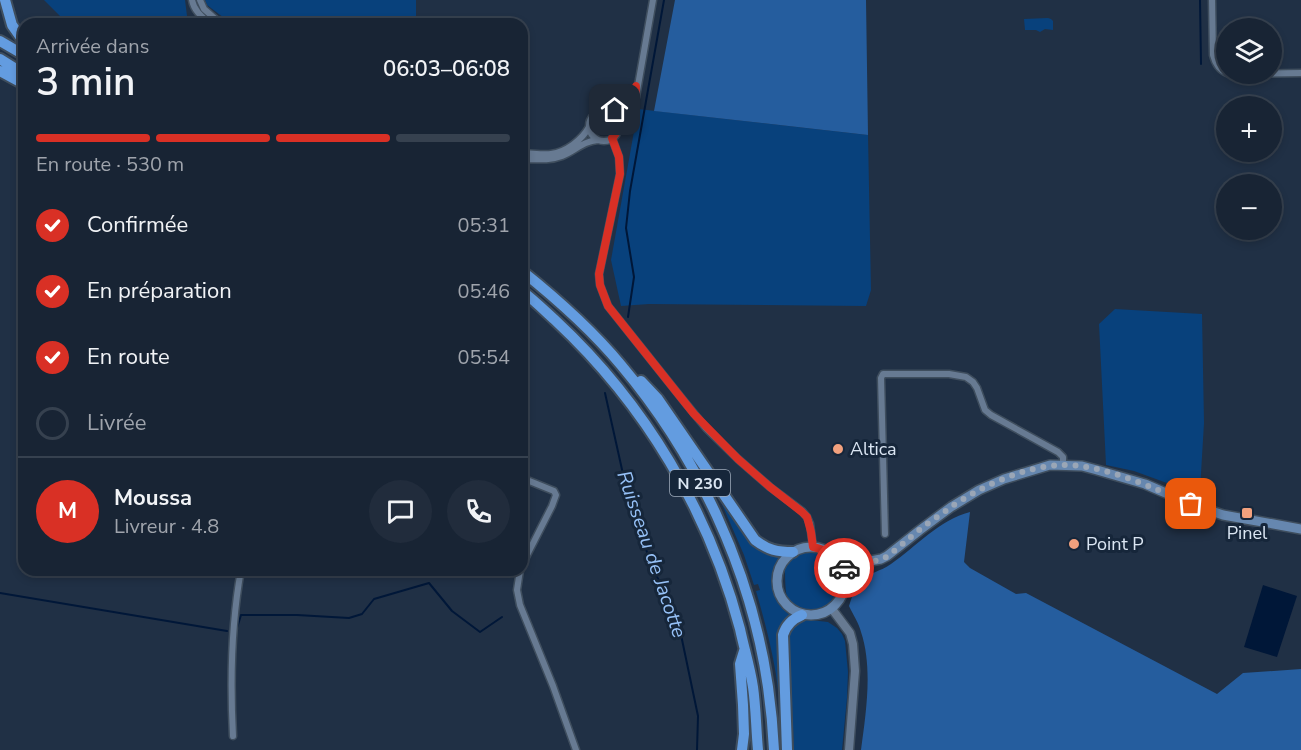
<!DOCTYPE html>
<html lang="fr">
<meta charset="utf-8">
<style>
:root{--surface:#182434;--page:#212c3c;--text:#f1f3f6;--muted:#9fa4ac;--line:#36414f;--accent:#d93025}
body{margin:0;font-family:"Nunito Sans",sans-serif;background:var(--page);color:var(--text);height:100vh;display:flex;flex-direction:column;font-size:22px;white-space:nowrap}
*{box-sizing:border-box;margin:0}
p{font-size:20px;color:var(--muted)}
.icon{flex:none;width:33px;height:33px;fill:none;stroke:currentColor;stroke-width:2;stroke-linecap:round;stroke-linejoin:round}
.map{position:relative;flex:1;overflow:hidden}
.side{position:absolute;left:18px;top:18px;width:510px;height:558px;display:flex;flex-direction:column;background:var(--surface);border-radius:18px;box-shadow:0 3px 9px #0003,0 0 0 2px var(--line)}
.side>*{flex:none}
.buttons{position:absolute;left:1216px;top:18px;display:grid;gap:12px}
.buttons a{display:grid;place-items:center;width:66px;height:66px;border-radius:50%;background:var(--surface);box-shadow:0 3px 9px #0003,0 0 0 2px var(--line);font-size:30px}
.pin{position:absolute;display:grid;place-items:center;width:51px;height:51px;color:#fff;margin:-26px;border-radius:12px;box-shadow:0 3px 9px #0006}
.courier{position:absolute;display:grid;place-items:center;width:60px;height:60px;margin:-30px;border:4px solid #d93025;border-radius:50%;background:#fff;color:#222;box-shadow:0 2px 8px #0007}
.overview em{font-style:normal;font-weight:600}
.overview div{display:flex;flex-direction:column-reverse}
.overview{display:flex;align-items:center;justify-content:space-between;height:102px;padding:0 18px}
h1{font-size:39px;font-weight:600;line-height:45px}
.bar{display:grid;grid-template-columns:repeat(4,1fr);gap:9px 6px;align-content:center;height:72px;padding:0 18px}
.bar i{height:8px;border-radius:4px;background:var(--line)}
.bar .active{background:var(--accent)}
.bar p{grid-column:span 4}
.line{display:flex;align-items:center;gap:15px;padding:0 18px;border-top:2px solid var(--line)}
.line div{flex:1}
.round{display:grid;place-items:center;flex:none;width:63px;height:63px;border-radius:32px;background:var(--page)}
ol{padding:0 18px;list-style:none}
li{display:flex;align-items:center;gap:18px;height:66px}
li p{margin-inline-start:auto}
li .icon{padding:6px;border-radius:50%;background:var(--accent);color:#fff;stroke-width:4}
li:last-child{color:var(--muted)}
li i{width:33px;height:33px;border:3px solid var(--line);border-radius:50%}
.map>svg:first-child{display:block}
.green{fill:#08417c}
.forest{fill:#255d9e}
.water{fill:#001738}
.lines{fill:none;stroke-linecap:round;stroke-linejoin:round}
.stream{stroke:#001738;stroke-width:2}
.minor-casing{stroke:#3f4e5e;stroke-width:9}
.tertiary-casing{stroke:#3f4e5e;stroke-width:11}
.secondary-casing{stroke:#3f4e5e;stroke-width:12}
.trunk-casing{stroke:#3f4e5e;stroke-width:14}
.minor{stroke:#677a92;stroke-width:6}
.tertiary{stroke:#677a92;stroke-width:8}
.secondary{stroke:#6687af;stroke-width:9}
.trunk{stroke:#639ce0;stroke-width:10}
.done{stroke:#9aa6b6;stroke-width:6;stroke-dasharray:0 10.8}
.route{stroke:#d93025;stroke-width:8}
.poi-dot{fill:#f2a17e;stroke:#16263a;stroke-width:2}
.labels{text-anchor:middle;stroke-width:6;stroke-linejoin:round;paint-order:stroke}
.shield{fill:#16263a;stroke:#a0acbc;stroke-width:1.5}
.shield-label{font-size:16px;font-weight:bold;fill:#dbe6f3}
.poi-label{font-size:18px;fill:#dbe6f3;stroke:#16263a;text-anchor:start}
.water-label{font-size:20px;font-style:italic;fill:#96c1f7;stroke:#16263a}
</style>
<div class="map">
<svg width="1301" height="750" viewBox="0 0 1301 750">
<rect width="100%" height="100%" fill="#203045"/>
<path class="green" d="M 44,0 L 185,0 L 187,16 L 198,24 L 68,24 Z
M 205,0 L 416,0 L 416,24 L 232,24 L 207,5 Z
M 1048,18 L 1051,19 L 1053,21 L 1053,30 L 1045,29 L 1040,32 L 1036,30 L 1025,30 L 1024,19 Z
M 638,109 L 868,135 L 871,290 L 866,306 L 649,304 L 621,306 L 611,260 Z
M 1115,309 L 1202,314 L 1204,423 L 1200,490 L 1199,493 L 1197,494 L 1134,471 L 1106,465 L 1099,324 Z
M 718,492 L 748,541 C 757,551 767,553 780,555 C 768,578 769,599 790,615 L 782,625 L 783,708 L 780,708 C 777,668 767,629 756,591 L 760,590 L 758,584 L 754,585 L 744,555 L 718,495 Z
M 806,552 C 857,552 845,619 804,610 C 799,609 791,605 788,600 C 785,593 785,576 785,567 L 796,556 Z
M 801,619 L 828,622 L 837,628 L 842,634 L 845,641 L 848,672 L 847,698 L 842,750 L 794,750 L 789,636 L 792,627 Z"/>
<path class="forest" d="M 675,0 L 866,0 L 868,135 L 654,111 Z
M 970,512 L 964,562 L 970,568 L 1016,594 L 1026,593 L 1217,694 L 1243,673 L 1301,669 L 1301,750 L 861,750 C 866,713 873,668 861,632 C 859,623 853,615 849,606 L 857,581 C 868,574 881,571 891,564 C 917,546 939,520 970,512 Z"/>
<path class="water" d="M 1263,585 L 1297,596 L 1277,657 L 1244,647 Z"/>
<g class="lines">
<path class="stream" d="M 1200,0 L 1201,64
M 628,317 L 634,277 L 626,228 L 630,191 L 664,0
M 605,393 L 625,483 L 652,568 L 676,611 L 698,716 L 697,750
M 0,593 L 227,631
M 237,628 L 241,615 L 297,615 L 349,618 L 362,614 L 374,599 L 429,583 L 452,611 L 480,632 L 502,617"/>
<g class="minor-casing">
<path id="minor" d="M 192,0 C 194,11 202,17 210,24
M 200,0 L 204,9 L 221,24
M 1212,0 L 1213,55 C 1215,63 1219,70 1227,73
M 1229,74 L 1301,73
M589 126a15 15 0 1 1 30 0a15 15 0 1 1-30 0Z
M 608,112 L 623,105 L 634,92
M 619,124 L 631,106 L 636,97 L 653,0
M 612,138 L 619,157 L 620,174 L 599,274 L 600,285 L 608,306 L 683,400 L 706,428 L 738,459 L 770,487 L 802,511 L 807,517 L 810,524 L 813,547
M 522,153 C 531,153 542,155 551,154 C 566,152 582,140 589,127
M 522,159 C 535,159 549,161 562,156 C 575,151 583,141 598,140
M 522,478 L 554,491 L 556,495 L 552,506 L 522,565
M 885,534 L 881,378 L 883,374 L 949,374 L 966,377 L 973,382 L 977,388 L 985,410 L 991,415 L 1058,452 L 1063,457 L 1063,465
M 520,570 L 517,590 L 520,605 L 553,686 L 576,750
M 233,736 C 230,680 231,625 241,570"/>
</g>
<g class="tertiary-casing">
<path id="tertiary" d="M 832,609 L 850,633 L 853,644 L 855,671 L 849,750"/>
</g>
<g class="secondary-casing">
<path id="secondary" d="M777 581a34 34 0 1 1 68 0a34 34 0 1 1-68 0Z
M 843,569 L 855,564 L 881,559 L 887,556 L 920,530 L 951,507 L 979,490 L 1004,479 L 1050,465 L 1082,466 L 1097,470 L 1145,484 L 1191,504 L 1223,515 L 1301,529"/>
</g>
<g class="trunk-casing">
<path id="trunk" d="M 5,0 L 12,25 L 24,42
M 0,41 L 24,55
M 0,59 L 24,74
M 0,71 L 24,84
M 522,271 C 557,299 592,330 621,365 C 697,455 751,569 768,687 C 771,708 773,729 774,750
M 522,291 C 534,300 545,311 556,321 C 645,404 709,511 740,629 C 744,648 750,667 753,687 C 756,708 756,729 758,750
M 641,381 L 658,399 L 755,540 C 768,550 777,552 793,552
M 742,750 L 744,734 L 743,705 L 740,664 L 744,651
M 787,750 L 783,635 C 786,625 792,619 802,615"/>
</g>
<use href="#minor" class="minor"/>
<use href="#tertiary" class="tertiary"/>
<use href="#secondary" class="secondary"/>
<use href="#trunk" class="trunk"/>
</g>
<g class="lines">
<path class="done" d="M 844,568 C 858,563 874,563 886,557 C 897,549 907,540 918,531 C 928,523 940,515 951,507 C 980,487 1025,466 1061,465 C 1103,464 1153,488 1191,504"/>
<path class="route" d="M 615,110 C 626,105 632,97 636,86 C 636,106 626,106 620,121 C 617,128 618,133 612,138 L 619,157 L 620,174 L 599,274 L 600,285 L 608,306 L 694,414 L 738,459 L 770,487 L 802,512 L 807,517 L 811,532 L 813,547 C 827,550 836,556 843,569 L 844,568"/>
</g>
<g class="poi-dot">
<circle cx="838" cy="449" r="6"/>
<rect x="1241" y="507" width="12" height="12" rx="3"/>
<circle cx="1074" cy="544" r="6"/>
</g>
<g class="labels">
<rect class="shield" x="670" y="470" width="60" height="26" rx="4.5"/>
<g class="shield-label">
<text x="700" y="489">N 230</text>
</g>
<g class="poi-label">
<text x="850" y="455">Altica</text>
<text x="1247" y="539" text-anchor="middle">Pinel</text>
<text x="1086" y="550">Point P</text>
</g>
<g class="water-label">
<text transform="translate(652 554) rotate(71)" y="7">Ruisseau de Jacotte</text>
</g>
</g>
</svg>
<div class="buttons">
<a><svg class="icon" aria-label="layers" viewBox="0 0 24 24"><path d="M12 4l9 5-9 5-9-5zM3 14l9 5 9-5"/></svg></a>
<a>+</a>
<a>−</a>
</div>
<div class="pin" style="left:1191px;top:504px;background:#ea580c"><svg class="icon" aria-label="bag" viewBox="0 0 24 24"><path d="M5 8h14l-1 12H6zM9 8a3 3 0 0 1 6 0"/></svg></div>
<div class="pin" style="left:615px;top:110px;background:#1f2937"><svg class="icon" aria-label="home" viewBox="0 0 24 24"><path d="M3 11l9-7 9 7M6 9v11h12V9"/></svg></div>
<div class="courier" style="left:844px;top:568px"><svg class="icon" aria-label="car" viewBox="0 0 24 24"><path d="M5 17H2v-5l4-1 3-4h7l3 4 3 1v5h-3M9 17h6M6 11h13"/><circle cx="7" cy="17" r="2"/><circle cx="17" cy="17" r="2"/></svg></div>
<section class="side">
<div class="overview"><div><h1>3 min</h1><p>Arrivée dans</p></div><em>06:03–06:08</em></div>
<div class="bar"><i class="active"></i><i class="active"></i><i class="active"></i><i></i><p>En route · 530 m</p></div>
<ol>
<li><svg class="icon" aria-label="check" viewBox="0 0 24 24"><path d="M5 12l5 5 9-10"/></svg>Confirmée<p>05:31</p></li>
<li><svg class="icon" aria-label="check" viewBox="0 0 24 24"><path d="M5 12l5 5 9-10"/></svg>En préparation<p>05:46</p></li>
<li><svg class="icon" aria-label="check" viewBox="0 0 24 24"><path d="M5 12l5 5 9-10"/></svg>En route<p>05:54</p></li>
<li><i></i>Livrée</li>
</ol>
<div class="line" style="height:108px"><b class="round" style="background:var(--accent);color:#fff">M</b><div><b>Moussa</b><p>Livreur · 4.8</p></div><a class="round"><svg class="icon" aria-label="chat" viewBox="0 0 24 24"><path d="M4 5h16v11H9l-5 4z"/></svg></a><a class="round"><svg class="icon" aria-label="phone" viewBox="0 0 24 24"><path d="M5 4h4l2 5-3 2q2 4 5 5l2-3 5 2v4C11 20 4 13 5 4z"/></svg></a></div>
</section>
</div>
